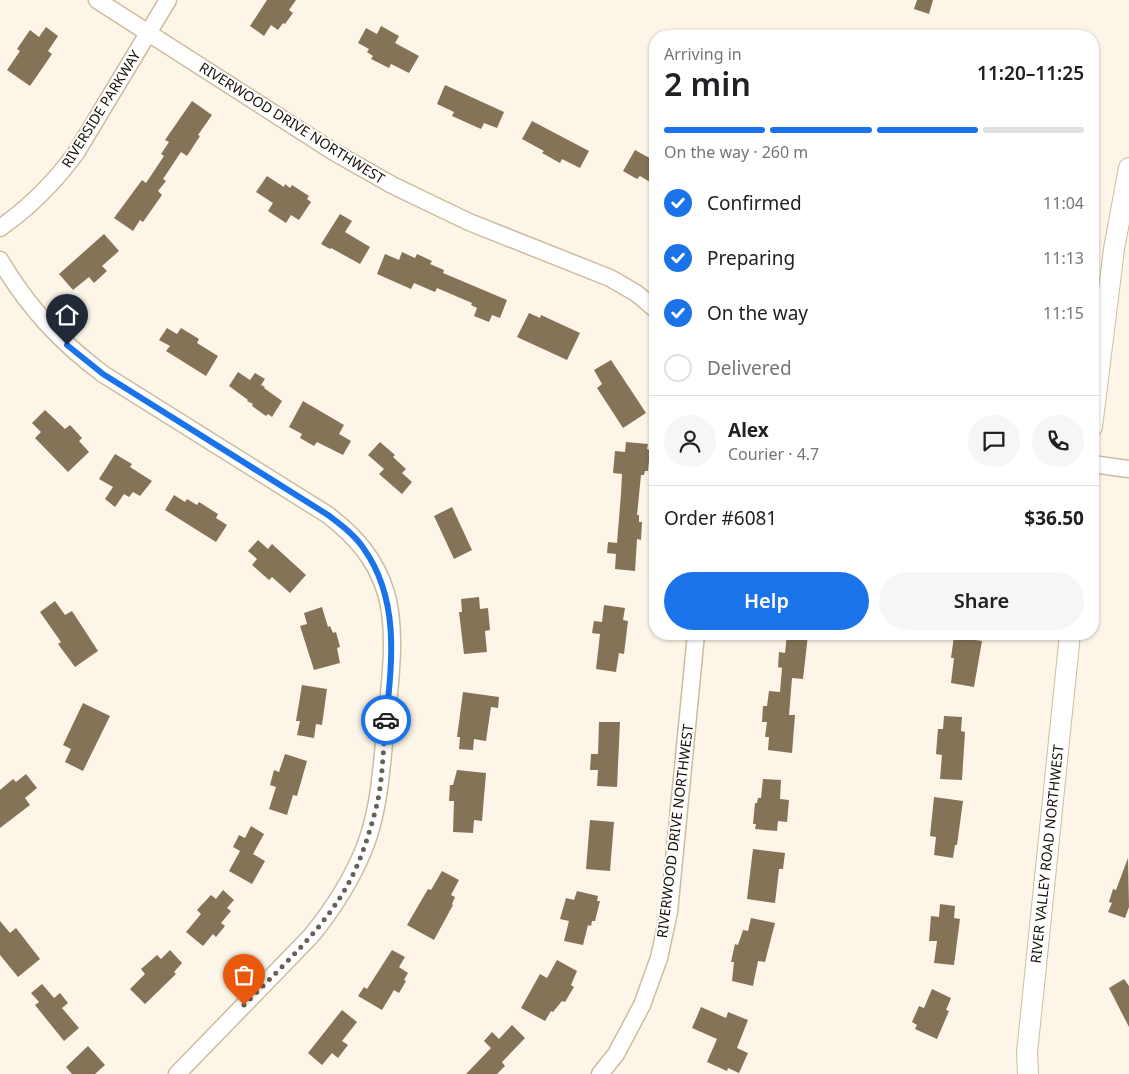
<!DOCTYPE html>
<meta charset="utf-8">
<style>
:root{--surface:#fff;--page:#f6f6f6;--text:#202124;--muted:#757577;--line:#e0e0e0;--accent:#1a73e8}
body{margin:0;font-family:"Noto Sans",sans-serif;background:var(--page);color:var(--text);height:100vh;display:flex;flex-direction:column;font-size:19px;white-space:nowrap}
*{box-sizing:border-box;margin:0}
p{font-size:16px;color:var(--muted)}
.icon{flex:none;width:28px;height:28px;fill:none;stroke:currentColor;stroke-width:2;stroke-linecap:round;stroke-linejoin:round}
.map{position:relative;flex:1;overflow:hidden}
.drawer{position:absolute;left:649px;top:30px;width:450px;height:610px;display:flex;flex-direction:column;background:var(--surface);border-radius:20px;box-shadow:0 1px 4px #0004}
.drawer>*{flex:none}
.pin{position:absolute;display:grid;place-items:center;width:42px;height:42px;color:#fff;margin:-51px -21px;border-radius:50% 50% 50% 0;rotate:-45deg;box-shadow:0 0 5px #0007}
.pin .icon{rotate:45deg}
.courier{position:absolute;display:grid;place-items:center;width:50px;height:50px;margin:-25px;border:4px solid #1a73e8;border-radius:50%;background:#fff;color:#222;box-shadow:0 1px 6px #0007}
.overview em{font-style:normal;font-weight:600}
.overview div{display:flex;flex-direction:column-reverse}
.overview{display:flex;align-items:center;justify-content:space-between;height:85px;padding:0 15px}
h1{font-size:32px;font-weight:600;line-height:38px}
.bar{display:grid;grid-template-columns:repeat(4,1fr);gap:8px 5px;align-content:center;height:60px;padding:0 15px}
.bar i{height:6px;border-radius:4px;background:var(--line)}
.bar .selected{background:var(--accent)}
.bar p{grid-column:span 4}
.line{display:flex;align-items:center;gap:12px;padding:0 15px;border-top:1px solid var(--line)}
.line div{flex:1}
.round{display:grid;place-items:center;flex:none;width:52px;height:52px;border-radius:26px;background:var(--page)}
ol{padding:0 15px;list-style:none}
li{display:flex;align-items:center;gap:15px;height:55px}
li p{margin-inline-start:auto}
li .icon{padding:5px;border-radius:50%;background:var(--accent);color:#fff;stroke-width:4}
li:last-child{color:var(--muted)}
li i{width:28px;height:28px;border:2px solid var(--line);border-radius:50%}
.action{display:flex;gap:10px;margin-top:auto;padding:10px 15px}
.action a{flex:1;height:58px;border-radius:30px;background:var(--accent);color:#fff;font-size:20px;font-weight:600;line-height:58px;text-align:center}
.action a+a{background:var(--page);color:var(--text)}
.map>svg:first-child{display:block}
.building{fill:#847357}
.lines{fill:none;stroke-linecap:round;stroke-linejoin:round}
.minor-casing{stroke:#cebc9e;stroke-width:19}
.tertiary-casing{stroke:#cebc9e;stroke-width:22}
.minor{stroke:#fff;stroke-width:16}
.tertiary{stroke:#fff;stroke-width:20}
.done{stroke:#676155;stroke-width:5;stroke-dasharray:0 9}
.route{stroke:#1a73e8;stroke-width:6}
.labels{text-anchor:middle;stroke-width:4;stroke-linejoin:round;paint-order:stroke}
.street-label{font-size:14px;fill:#171106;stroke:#fff}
</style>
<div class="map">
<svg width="1129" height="1074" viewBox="0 0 1129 1074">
<rect width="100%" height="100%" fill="#fcf5e8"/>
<path class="building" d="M 267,0 L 296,0 L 289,10 L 293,13 L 285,24 L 283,23 L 278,30 L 271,25 L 264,36 L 250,26 Z
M 917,0 L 933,0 L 929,14 L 914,9 Z
M 381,26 L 399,36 L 395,43 L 419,56 L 409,73 L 391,64 L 389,68 L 371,59 L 373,56 L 367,52 L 369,49 L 358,43 L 366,28 L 377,34 Z
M 46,27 L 58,36 L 48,51 L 52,54 L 30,86 L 7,70 L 20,51 L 17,49 L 30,30 L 39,37 Z
M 445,85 L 504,112 L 497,128 L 484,123 L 481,129 L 452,116 L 454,112 L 437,104 Z
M 192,101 L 212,115 L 198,135 L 200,136 L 187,156 L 181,152 L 163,179 L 166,181 L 158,191 L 162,195 L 143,222 L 140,220 L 133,231 L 114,218 L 142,180 L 146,183 L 164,156 L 161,154 L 169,142 L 165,140 Z
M 532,121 L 589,151 L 580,168 L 562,159 L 560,163 L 542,153 L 544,151 L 522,139 Z
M 635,150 L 655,161 L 655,185 L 640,176 L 637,179 L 623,171 Z
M 267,176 L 284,187 L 285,184 L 290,188 L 292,185 L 309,196 L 307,199 L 311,202 L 299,220 L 291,215 L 286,223 L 268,211 L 273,203 L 256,192 Z
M 340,214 L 352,221 L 345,232 L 370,247 L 360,264 L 331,248 L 330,249 L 321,244 Z
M 104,234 L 119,251 L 102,266 L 107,271 L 94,283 L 89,277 L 73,290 L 59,274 Z
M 402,252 L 415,258 L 417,254 L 432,261 L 430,264 L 444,270 L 443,273 L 507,300 L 500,318 L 492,315 L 489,322 L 474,316 L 477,308 L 471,305 L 472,303 L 437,288 L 435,292 L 414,283 L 411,289 L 377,274 L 385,254 L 399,260 Z
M 529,313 L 540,318 L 541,315 L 580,333 L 567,360 L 517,337 Z
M 167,328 L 177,334 L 181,328 L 199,339 L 197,343 L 218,356 L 206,376 L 166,351 L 170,346 L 159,340 Z
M 611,360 L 646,413 L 623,428 L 597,388 L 602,384 L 594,370 Z
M 238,372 L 250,380 L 255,373 L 265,379 L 261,385 L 265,387 L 264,388 L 282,401 L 272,417 L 268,414 L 266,416 L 252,406 L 253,404 L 247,401 L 248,400 L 229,386 Z
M 303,401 L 344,425 L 339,434 L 351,441 L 343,455 L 317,442 L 314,446 L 300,438 L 302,434 L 289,427 Z
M 45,410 L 65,429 L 70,425 L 82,438 L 79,441 L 89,452 L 68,472 L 35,438 L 41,432 L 32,423 Z
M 380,442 L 395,455 L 393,457 L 406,469 L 402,473 L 412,482 L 402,494 L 379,474 L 384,469 L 368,455 Z
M 626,442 L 648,444 L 647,449 L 650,450 L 648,471 L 645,471 L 644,475 L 641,475 L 637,515 L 639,515 L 639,522 L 642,522 L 641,540 L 637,539 L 635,571 L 615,569 L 616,554 L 607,553 L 608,542 L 617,543 L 621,494 L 622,474 L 613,473 L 615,451 L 625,452 Z
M 115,454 L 132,464 L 130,467 L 152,481 L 140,496 L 133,492 L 129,497 L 124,494 L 115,507 L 105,499 L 113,487 L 99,479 Z
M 174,495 L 185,502 L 187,499 L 197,505 L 199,502 L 218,514 L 216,518 L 227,525 L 216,542 L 165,510 Z
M 452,507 L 472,550 L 454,559 L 434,516 Z
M 258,540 L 268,549 L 272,544 L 306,575 L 290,593 L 272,577 L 269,580 L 252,565 L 257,559 L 248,551 Z
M 479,597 L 480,609 L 488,608 L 490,630 L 485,631 L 487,652 L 464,654 L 459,612 L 462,612 L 461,599 Z
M 55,601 L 65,615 L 72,611 L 98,651 L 75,667 L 58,644 L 61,642 L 40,612 Z
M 604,605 L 625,608 L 623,620 L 628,621 L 624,654 L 619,653 L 616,672 L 596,669 L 600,634 L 592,633 L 594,621 L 602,622 Z
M 322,607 L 328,627 L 330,626 L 333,633 L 336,632 L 340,647 L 337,648 L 340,663 L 314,670 L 300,626 L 307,624 L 304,613 Z
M 787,634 L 808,635 L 803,679 L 792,678 L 789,715 L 795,715 L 792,753 L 768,750 L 769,737 L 765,737 L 767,722 L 762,722 L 763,706 L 767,706 L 769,691 L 780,692 L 782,668 L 778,667 L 779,652 L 785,653 Z
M 962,634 L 977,634 L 975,640 L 982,641 L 974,687 L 951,683 L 954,658 L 951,658 L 954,636 L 961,638 Z
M 302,685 L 327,689 L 322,725 L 316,724 L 314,738 L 297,735 L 300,721 L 296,721 Z
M 463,692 L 499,697 L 498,708 L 491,707 L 486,741 L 474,739 L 473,750 L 459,749 L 460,737 L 457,737 Z
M 83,703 L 110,716 L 83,771 L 65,762 L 71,749 L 63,745 Z
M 944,716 L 962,717 L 961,731 L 965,732 L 962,780 L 940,779 L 942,755 L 936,754 L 938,729 L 943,729 Z
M 599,722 L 620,722 L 617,787 L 597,786 L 598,770 L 590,770 L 591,754 L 598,754 Z
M 285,754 L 307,761 L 297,796 L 293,795 L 287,815 L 269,809 L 276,787 L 270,785 L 274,770 L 279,772 Z
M 457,770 L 486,773 L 482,821 L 474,820 L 473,833 L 453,832 L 454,801 L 449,801 L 450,785 L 453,785 Z
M 26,774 L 37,788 L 25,798 L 30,805 L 0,828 L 0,790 L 13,779 L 16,782 Z
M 763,779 L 781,780 L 780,799 L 789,800 L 787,822 L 778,821 L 777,831 L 755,829 L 756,824 L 753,824 L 755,803 L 757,803 L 758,798 L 761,798 Z
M 934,797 L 963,801 L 957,845 L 955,845 L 953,858 L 934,855 L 936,837 L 930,836 Z
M 590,820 L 614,822 L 610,871 L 586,869 Z
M 251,826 L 264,834 L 253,854 L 265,861 L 252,884 L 229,871 L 240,851 L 233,847 L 239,835 L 245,838 Z
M 753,849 L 785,853 L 783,869 L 779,869 L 775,903 L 747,899 Z
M 1128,858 L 1129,907 L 1125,918 L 1108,912 L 1112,903 L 1109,902 L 1113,889 L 1116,890 Z
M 442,871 L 459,880 L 451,895 L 455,897 L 452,904 L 453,905 L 434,940 L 407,925 L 428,889 L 431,890 Z
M 223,890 L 234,900 L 227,908 L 231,911 L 221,923 L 225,926 L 216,937 L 213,934 L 203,946 L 186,932 L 201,914 L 197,910 L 211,895 L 216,899 Z
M 577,891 L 598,896 L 597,901 L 600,901 L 595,921 L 592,921 L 591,926 L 588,925 L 583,945 L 564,941 L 569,921 L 560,919 L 566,898 L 574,900 Z
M 940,904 L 955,906 L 954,918 L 960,919 L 954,965 L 934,963 L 937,941 L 929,941 L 931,916 L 939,917 Z
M 751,918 L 775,923 L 765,962 L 758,961 L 753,986 L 732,981 L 734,962 L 731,962 L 735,944 L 738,945 L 743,930 L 748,931 Z
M 0,921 L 10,933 L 16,928 L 40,959 L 18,977 L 0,955 Z
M 170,950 L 182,963 L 174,972 L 176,974 L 145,1004 L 130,989 L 145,974 L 141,969 L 157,955 L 161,959 Z
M 392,950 L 405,957 L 399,967 L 408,973 L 404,980 L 406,981 L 399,993 L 394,990 L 382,1010 L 358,996 L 364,987 L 367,989 Z
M 557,960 L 577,971 L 571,985 L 574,987 L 565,1002 L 562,1001 L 553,1012 L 551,1011 L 545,1021 L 521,1008 L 540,974 L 547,978 Z
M 1124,979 L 1129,986 L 1129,1027 L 1109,988 Z
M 42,984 L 54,998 L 60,993 L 68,1003 L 62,1008 L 79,1028 L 64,1041 L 35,1005 L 39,1002 L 31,993 Z
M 932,989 L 951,998 L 946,1010 L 949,1011 L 937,1039 L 915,1029 L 917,1025 L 912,1022 L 919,1006 L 924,1008 Z
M 701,1007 L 726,1018 L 728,1012 L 748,1020 L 737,1048 L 748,1053 L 739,1073 L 728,1068 L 727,1071 L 707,1062 L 717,1039 L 692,1028 Z
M 342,1010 L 357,1022 L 342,1041 L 348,1045 L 338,1058 L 332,1053 L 322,1065 L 308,1053 Z
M 512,1025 L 525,1038 L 502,1062 L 505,1066 L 497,1074 L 466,1074 L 491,1048 L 484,1041 L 492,1032 L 499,1039 Z
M 88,1046 L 105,1065 L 95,1074 L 72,1074 L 66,1067 Z"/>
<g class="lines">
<g class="minor-casing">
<path id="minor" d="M 97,0 L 334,152 L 392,185 L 469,222 L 610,278 L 636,293 L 655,309
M 0,228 C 30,207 54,183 76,153 L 168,0
M 0,260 C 28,307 59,341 103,374 L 328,515 C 355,536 376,559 386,593 C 398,633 389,691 385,733 C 381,772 379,812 364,849 C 351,881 333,909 311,936 L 177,1074
M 1092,464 L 1129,469
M 600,1074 L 616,1054 L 642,1005 L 659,958 L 669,912 L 696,634"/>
</g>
<g class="tertiary-casing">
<path id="tertiary" d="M 1092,427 L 1114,249 L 1129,168
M 1028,1074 L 1027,1053 L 1070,634"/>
</g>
<use href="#minor" class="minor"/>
<use href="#tertiary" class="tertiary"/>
</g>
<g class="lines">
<path class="done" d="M 244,1005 C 280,968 321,932 347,886 C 361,861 370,832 377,804 C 383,778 383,747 386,720"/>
<path class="route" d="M 67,345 L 103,374 L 328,515 C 341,525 355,535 364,549 C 400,600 392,662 386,720"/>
</g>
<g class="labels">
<g class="street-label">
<text transform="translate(101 109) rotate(-58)" y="5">RIVERSIDE PARKWAY</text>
<text transform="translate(292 123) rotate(32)" y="5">RIVERWOOD DRIVE NORTHWEST</text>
<text transform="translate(675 831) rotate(-83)" y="5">RIVERWOOD DRIVE NORTHWEST</text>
<text transform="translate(1047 854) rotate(-84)" y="5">RIVER VALLEY ROAD NORTHWEST</text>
</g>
</g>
</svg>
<div class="pin" style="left:244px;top:1005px;background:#ea580c"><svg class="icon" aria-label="bag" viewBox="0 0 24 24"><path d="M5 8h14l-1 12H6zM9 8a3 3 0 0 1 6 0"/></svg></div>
<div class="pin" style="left:67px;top:345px;background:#1f2937"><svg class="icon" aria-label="home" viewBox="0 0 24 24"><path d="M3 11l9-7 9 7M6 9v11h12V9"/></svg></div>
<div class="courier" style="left:386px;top:720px"><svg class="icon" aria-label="car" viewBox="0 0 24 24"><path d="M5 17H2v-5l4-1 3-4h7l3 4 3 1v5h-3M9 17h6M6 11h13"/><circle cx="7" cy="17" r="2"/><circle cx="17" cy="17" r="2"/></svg></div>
<section class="drawer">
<div class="overview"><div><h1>2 min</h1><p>Arriving in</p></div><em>11:20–11:25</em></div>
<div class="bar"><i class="selected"></i><i class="selected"></i><i class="selected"></i><i></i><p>On the way · 260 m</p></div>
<ol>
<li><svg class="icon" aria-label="check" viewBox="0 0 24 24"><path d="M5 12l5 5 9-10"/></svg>Confirmed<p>11:04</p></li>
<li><svg class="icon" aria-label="check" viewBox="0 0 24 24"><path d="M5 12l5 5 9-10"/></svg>Preparing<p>11:13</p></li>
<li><svg class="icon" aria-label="check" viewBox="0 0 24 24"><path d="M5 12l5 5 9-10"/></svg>On the way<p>11:15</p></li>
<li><i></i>Delivered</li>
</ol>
<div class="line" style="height:90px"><a class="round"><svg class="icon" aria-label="person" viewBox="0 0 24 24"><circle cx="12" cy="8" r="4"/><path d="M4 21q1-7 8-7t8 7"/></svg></a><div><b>Alex</b><p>Courier · 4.7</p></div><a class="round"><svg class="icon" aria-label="chat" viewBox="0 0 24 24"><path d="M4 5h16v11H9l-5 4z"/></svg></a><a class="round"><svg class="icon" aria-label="phone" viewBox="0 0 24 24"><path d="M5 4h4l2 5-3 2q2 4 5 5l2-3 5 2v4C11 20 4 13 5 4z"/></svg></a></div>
<div class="line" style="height:65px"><div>Order #6081</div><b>$36.50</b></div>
<div class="action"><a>Help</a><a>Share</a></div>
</section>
</div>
